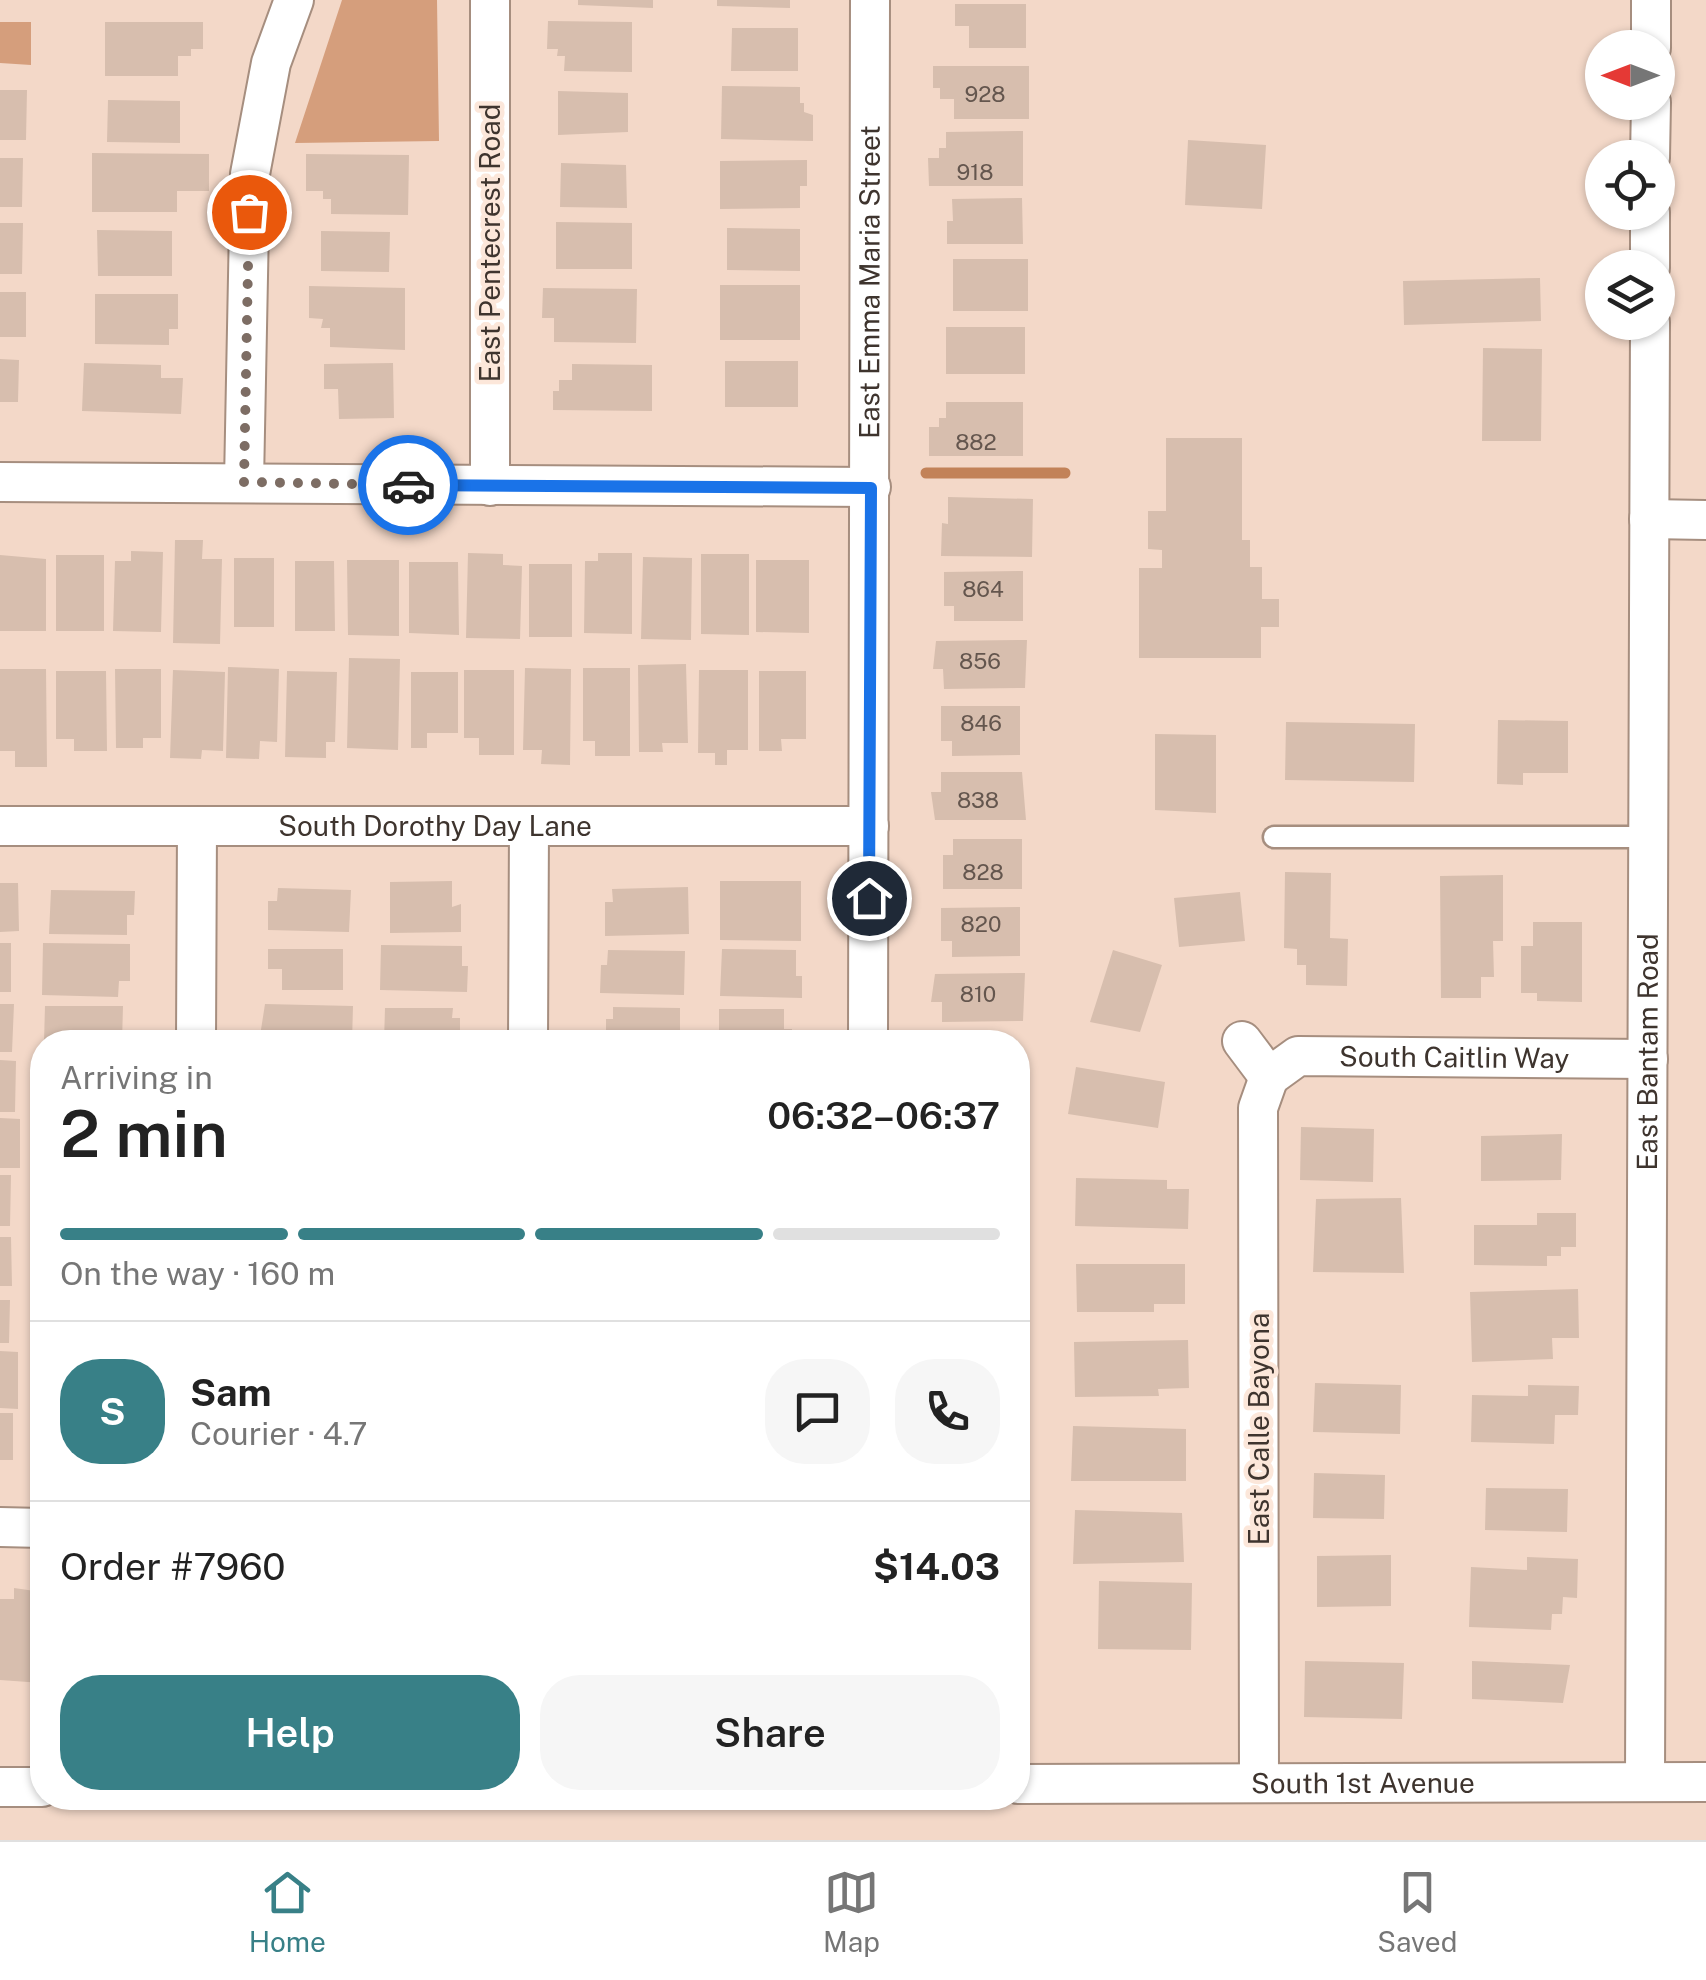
<!DOCTYPE html>
<meta charset="utf-8">
<style>
:root{--surface:#fff;--page:#f6f6f6;--text:#222;--muted:#767676;--line:#e0e0e0;--accent:#388087}
body{margin:0;font-family:"Public Sans",sans-serif;background:var(--page);color:var(--text);height:100vh;display:flex;flex-direction:column;font-size:38px;white-space:nowrap}
*{box-sizing:border-box;margin:0}
p{font-size:32px;color:var(--muted)}
.icon{flex:none;width:55px;height:55px;fill:none;stroke:currentColor;stroke-width:2;stroke-linecap:round;stroke-linejoin:round}
.map{position:relative;flex:1;overflow:hidden}
.panel{position:absolute;left:30px;top:1030px;width:1000px;height:780px;display:flex;flex-direction:column;background:var(--surface);border-radius:40px;box-shadow:0 2px 8px #0004}
.panel>*{flex:none}
.needle{width:65px;rotate:270deg}
.buttons{position:absolute;left:1585px;top:30px;display:grid;gap:20px}
.buttons a{display:grid;place-items:center;width:90px;height:90px;border-radius:50%;background:var(--surface);box-shadow:0 2px 8px #0004;font-size:50px}
.pin{position:absolute;display:grid;place-items:center;width:85px;height:85px;color:#fff;margin:-42px;border:5px solid #fff;border-radius:50%;box-shadow:0 2px 10px #0007}
.courier{position:absolute;display:grid;place-items:center;width:100px;height:100px;margin:-50px;border:8px solid #1a73e8;border-radius:50%;background:#fff;color:#222;box-shadow:0 2px 12px #0007}
.head em{font-style:normal;font-weight:600}
.head div{display:flex;flex-direction:column-reverse}
.head{display:flex;align-items:center;justify-content:space-between;height:170px;padding:0 30px}
h1{font-size:65px;font-weight:600;line-height:75px}
.bar{display:grid;grid-template-columns:repeat(4,1fr);gap:15px 10px;align-content:center;height:120px;padding:0 30px}
.bar i{height:12px;border-radius:8px;background:var(--line)}
.bar .current{background:var(--accent)}
.bar p{grid-column:span 4}
.line{display:flex;align-items:center;gap:25px;padding:0 30px;border-top:2px solid var(--line)}
.line div{flex:1}
.round{display:grid;place-items:center;flex:none;width:105px;height:105px;border-radius:40px;background:var(--page)}
.primary-button{display:flex;gap:20px;margin-top:auto;padding:20px 30px}
.primary-button a{flex:1;height:115px;border-radius:40px;background:var(--accent);color:#fff;font-size:40px;font-weight:600;line-height:115px;text-align:center}
.primary-button a+a{background:var(--page);color:var(--text)}
.tabs{display:flex;justify-content:space-around;align-items:center;height:140px;border-top:2px solid var(--line);background:var(--surface);font-size:28px;color:var(--muted)}
.tabs a{display:grid;justify-items:center;gap:5px}
.tabs .current{color:var(--accent)}
.map>svg:first-child{display:block}
.green{fill:#d59e7c}
.lines{fill:none;stroke-linecap:round;stroke-linejoin:round}
.stream{stroke:#c28258;stroke-width:11}
.building{fill:#d7beae}
.service-casing{stroke:#a68e7f;stroke-width:25}
.minor-casing{stroke:#a68e7f;stroke-width:42}
.service{stroke:#fff;stroke-width:20}
.minor{stroke:#fff;stroke-width:38}
.done{stroke:#7d6d64;stroke-width:10;stroke-dasharray:0 18}
.route{stroke:#1a73e8;stroke-width:12}
.labels{text-anchor:middle;stroke-width:9;stroke-linejoin:round;paint-order:stroke}
.number-label{font-size:22px;fill:#64564e}
.street-label{font-size:28px;fill:#3e342e;stroke:#fce7da}
</style>
<div class="map">
<svg width="1706" height="1840" viewBox="0 0 1706 1840">
<rect width="100%" height="100%" fill="#f3d8c8"/>
<path class="green" d="M 342,0 L 437,0 L 439,141 L 295,143 Z
M 0,22 L 31,22 L 31,65 L 0,63 Z"/>
<g class="lines">
<path class="stream" d="M 926,473 L 1065,473"/>
</g>
<path class="building" d="M 578,0 L 653,0 L 653,8 L 578,5 Z
M 717,0 L 790,0 L 790,8 L 717,6 Z
M 955,4 L 1026,4 L 1026,48 L 969,48 L 969,26 L 955,26 Z
M 548,21 L 632,22 L 632,72 L 564,71 L 565,56 L 557,56 L 558,49 L 547,49 Z
M 105,22 L 203,22 L 203,49 L 191,49 L 191,56 L 178,56 L 178,76 L 105,76 Z
M 732,28 L 798,28 L 798,71 L 731,71 Z
M 933,66 L 1029,66 L 1029,119 L 954,119 L 954,99 L 940,99 L 940,88 L 933,88 Z
M 722,86 L 800,87 L 800,103 L 804,103 L 804,112 L 813,115 L 813,141 L 721,139 Z
M 0,90 L 27,90 L 26,140 L 0,140 Z
M 558,91 L 628,93 L 628,132 L 558,135 Z
M 108,100 L 180,101 L 180,143 L 107,142 Z
M 1023,131 L 1023,186 L 929,186 L 928,158 L 939,158 L 939,148 L 946,148 L 946,132 Z
M 1188,140 L 1266,145 L 1262,209 L 1185,205 Z
M 92,153 L 209,154 L 209,191 L 177,191 L 177,212 L 92,212 Z
M 306,154 L 409,155 L 408,215 L 331,214 L 331,199 L 323,199 L 323,191 L 306,191 Z
M 0,158 L 23,158 L 22,207 L 0,207 Z
M 807,160 L 807,186 L 800,186 L 800,208 L 720,209 L 720,161 Z
M 561,163 L 626,165 L 627,208 L 560,207 Z
M 1022,198 L 1023,244 L 947,244 L 947,221 L 953,221 L 952,199 Z
M 556,222 L 632,223 L 632,269 L 556,269 Z
M 0,223 L 23,223 L 22,274 L 0,274 Z
M 727,228 L 800,229 L 800,271 L 727,270 Z
M 97,230 L 172,231 L 172,276 L 98,276 Z
M 321,231 L 390,232 L 389,272 L 321,271 Z
M 953,259 L 1028,259 L 1028,311 L 953,311 Z
M 1540,278 L 1541,321 L 1404,325 L 1403,281 Z
M 720,285 L 800,285 L 800,340 L 720,340 Z
M 309,286 L 405,288 L 405,350 L 330,347 L 330,328 L 321,328 L 323,319 L 309,318 Z
M 543,288 L 637,289 L 636,343 L 554,342 L 554,318 L 542,318 Z
M 0,292 L 26,292 L 26,337 L 0,337 Z
M 95,294 L 178,294 L 178,329 L 169,329 L 169,345 L 95,344 Z
M 946,327 L 1025,327 L 1025,374 L 946,374 Z
M 1483,348 L 1542,349 L 1541,441 L 1482,441 Z
M 0,359 L 19,360 L 18,402 L 0,402 Z
M 725,361 L 798,361 L 798,407 L 725,407 Z
M 84,363 L 161,365 L 161,378 L 183,378 L 181,414 L 82,411 Z
M 393,363 L 394,418 L 339,419 L 338,389 L 324,389 L 324,364 Z
M 572,364 L 652,365 L 652,411 L 553,410 L 553,391 L 559,391 L 559,380 L 572,380 Z
M 946,402 L 1023,402 L 1023,456 L 929,456 L 929,427 L 939,427 L 939,418 L 946,418 Z
M 1166,438 L 1242,438 L 1242,540 L 1250,540 L 1250,567 L 1262,567 L 1262,599 L 1279,599 L 1279,627 L 1261,627 L 1261,658 L 1139,658 L 1139,568 L 1162,568 L 1162,550 L 1148,549 L 1148,511 L 1166,511 Z
M 948,497 L 1033,499 L 1032,557 L 941,556 L 942,523 L 948,524 Z
M 175,540 L 203,540 L 202,559 L 222,559 L 220,644 L 173,643 Z
M 131,551 L 163,552 L 161,632 L 113,631 L 115,561 L 131,561 Z
M 468,553 L 503,554 L 503,565 L 522,566 L 520,639 L 466,638 Z
M 598,553 L 632,553 L 632,634 L 584,633 L 585,561 L 598,561 Z
M 701,554 L 749,554 L 749,635 L 701,634 Z
M 0,555 L 46,559 L 46,631 L 0,631 Z
M 56,555 L 104,555 L 104,631 L 56,631 Z
M 643,557 L 692,558 L 691,640 L 641,639 Z
M 234,558 L 274,558 L 274,627 L 234,627 Z
M 347,560 L 399,560 L 399,636 L 348,635 Z
M 756,560 L 809,560 L 809,633 L 756,632 Z
M 295,561 L 334,561 L 335,631 L 295,631 Z
M 409,562 L 458,562 L 459,635 L 409,633 Z
M 529,564 L 572,564 L 572,637 L 529,637 Z
M 1023,571 L 1023,621 L 954,621 L 954,606 L 944,606 L 944,572 Z
M 1027,640 L 1025,688 L 944,689 L 943,669 L 933,669 L 936,641 Z
M 349,658 L 400,659 L 398,750 L 347,748 Z
M 686,664 L 688,743 L 662,743 L 663,752 L 639,752 L 638,665 Z
M 228,667 L 279,669 L 277,742 L 260,741 L 259,759 L 226,758 Z
M 525,668 L 571,669 L 570,765 L 541,764 L 542,750 L 523,750 Z
M 583,668 L 630,668 L 630,756 L 595,756 L 595,741 L 583,741 Z
M 0,669 L 46,669 L 47,767 L 15,767 L 15,751 L 0,751 Z
M 115,669 L 161,669 L 161,738 L 143,738 L 143,748 L 116,748 Z
M 173,670 L 225,672 L 223,751 L 202,750 L 201,759 L 170,758 Z
M 464,670 L 514,670 L 514,755 L 479,755 L 479,738 L 464,738 Z
M 699,670 L 748,670 L 748,750 L 727,750 L 727,765 L 715,765 L 715,753 L 698,753 Z
M 56,671 L 106,671 L 107,751 L 74,751 L 74,739 L 56,739 Z
M 287,671 L 337,672 L 335,742 L 326,742 L 326,758 L 285,757 Z
M 759,671 L 806,671 L 806,739 L 781,739 L 782,751 L 759,751 Z
M 411,672 L 458,672 L 458,733 L 427,733 L 427,748 L 411,748 Z
M 941,706 L 1020,706 L 1020,755 L 952,756 L 952,741 L 941,741 Z
M 1498,720 L 1568,721 L 1568,773 L 1523,773 L 1523,785 L 1497,784 Z
M 1286,722 L 1415,724 L 1414,782 L 1285,780 Z
M 1155,734 L 1216,735 L 1216,813 L 1155,810 Z
M 941,772 L 1022,772 L 1026,820 L 935,820 L 931,792 L 941,792 Z
M 953,839 L 1022,839 L 1022,889 L 943,889 L 943,855 L 953,855 Z
M 1285,872 L 1331,873 L 1330,938 L 1348,939 L 1347,986 L 1306,985 L 1306,965 L 1297,965 L 1297,949 L 1284,948 Z
M 1503,875 L 1503,941 L 1493,941 L 1494,977 L 1481,977 L 1481,998 L 1441,998 L 1440,876 Z
M 452,881 L 452,907 L 461,904 L 461,932 L 390,933 L 390,882 Z
M 720,881 L 801,881 L 801,941 L 720,940 Z
M 0,883 L 18,883 L 19,931 L 0,932 Z
M 688,887 L 689,934 L 605,936 L 605,902 L 613,902 L 612,889 Z
M 278,888 L 351,890 L 349,932 L 268,930 L 268,901 L 277,901 Z
M 51,890 L 135,891 L 134,915 L 127,915 L 127,935 L 49,934 Z
M 1240,892 L 1245,941 L 1179,947 L 1174,898 Z
M 1020,907 L 1020,956 L 952,957 L 952,941 L 941,941 L 941,908 Z
M 1533,922 L 1582,922 L 1582,1002 L 1537,1001 L 1537,993 L 1521,993 L 1521,946 L 1533,946 Z
M 0,943 L 11,943 L 11,992 L 0,992 Z
M 43,943 L 130,944 L 130,981 L 119,981 L 118,997 L 42,995 Z
M 381,945 L 462,946 L 462,966 L 468,966 L 467,992 L 380,990 Z
M 268,949 L 343,949 L 343,990 L 282,990 L 282,969 L 268,969 Z
M 722,949 L 796,950 L 796,976 L 802,976 L 802,998 L 720,996 Z
M 608,950 L 685,951 L 684,995 L 600,993 L 601,965 L 607,965 Z
M 1113,950 L 1162,965 L 1140,1032 L 1090,1022 Z
M 1025,973 L 1023,1021 L 942,1022 L 942,1002 L 931,1002 L 935,974 Z
M 0,1004 L 14,1004 L 12,1052 L 0,1052 Z
M 265,1004 L 353,1006 L 352,1042 L 269,1042 L 269,1037 L 260,1036 Z
M 45,1006 L 123,1006 L 122,1042 L 44,1042 Z
M 613,1007 L 680,1008 L 680,1042 L 606,1042 L 606,1019 L 613,1019 Z
M 385,1008 L 453,1008 L 452,1018 L 460,1018 L 460,1042 L 384,1042 Z
M 719,1009 L 784,1009 L 784,1029 L 792,1029 L 792,1042 L 719,1042 Z
M 0,1060 L 16,1061 L 15,1112 L 0,1112 Z
M 1018,1063 L 1024,1063 L 1025,1089 L 1018,1089 Z
M 1076,1067 L 1165,1082 L 1158,1128 L 1068,1114 Z
M 0,1118 L 20,1119 L 20,1168 L 0,1168 Z
M 1301,1127 L 1374,1129 L 1373,1182 L 1300,1180 Z
M 1562,1134 L 1561,1180 L 1481,1181 L 1481,1136 Z
M 0,1175 L 11,1175 L 10,1226 L 0,1226 Z
M 1076,1178 L 1167,1180 L 1167,1189 L 1189,1189 L 1188,1229 L 1075,1226 Z
M 1401,1198 L 1404,1273 L 1313,1272 L 1316,1199 Z
M 1537,1213 L 1576,1213 L 1576,1247 L 1561,1247 L 1561,1256 L 1547,1256 L 1547,1266 L 1474,1265 L 1474,1225 L 1537,1225 Z
M 0,1237 L 11,1237 L 12,1286 L 0,1286 Z
M 1018,1241 L 1025,1241 L 1022,1289 L 1018,1289 Z
M 1076,1264 L 1185,1264 L 1185,1304 L 1154,1304 L 1154,1312 L 1077,1312 Z
M 1578,1289 L 1579,1338 L 1552,1338 L 1553,1359 L 1472,1362 L 1470,1292 Z
M 0,1300 L 10,1300 L 9,1343 L 0,1343 Z
M 1188,1340 L 1189,1388 L 1158,1389 L 1159,1396 L 1075,1397 L 1074,1342 Z
M 0,1351 L 18,1352 L 18,1409 L 0,1408 Z
M 1315,1383 L 1401,1385 L 1400,1434 L 1313,1432 Z
M 1528,1385 L 1579,1386 L 1578,1415 L 1555,1415 L 1554,1444 L 1471,1442 L 1472,1395 L 1528,1396 Z
M 0,1413 L 13,1413 L 13,1460 L 0,1460 Z
M 1073,1426 L 1186,1429 L 1186,1481 L 1071,1481 Z
M 1314,1473 L 1385,1475 L 1384,1519 L 1313,1518 Z
M 1486,1488 L 1568,1489 L 1567,1532 L 1485,1530 Z
M 1075,1510 L 1182,1513 L 1184,1562 L 1073,1564 Z
M 1391,1555 L 1391,1606 L 1317,1607 L 1317,1556 Z
M 1527,1557 L 1578,1559 L 1577,1598 L 1563,1597 L 1562,1614 L 1552,1614 L 1551,1630 L 1469,1627 L 1471,1567 L 1527,1570 Z
M 1099,1581 L 1192,1583 L 1191,1650 L 1098,1649 Z
M 14,1588 L 42,1592 L 42,1683 L 0,1680 L 0,1599 L 14,1599 Z
M 1305,1661 L 1404,1663 L 1402,1719 L 1304,1717 Z
M 1472,1661 L 1570,1665 L 1563,1703 L 1472,1699 Z"/>
<g class="lines">
<g class="service-casing">
<path id="service" d="M 1274,837 L 1648,837"/>
</g>
<g class="minor-casing">
<g id="minor">
<path d="M 490,0 L 490,486"/>
<path d="M 1651,48 L 1651,0"/>
<path d="M 1650,158 L 1651,102"/>
<path d="M 1650,268 L 1650,212"/>
<path d="M 0,482 L 871,487"/>
<path d="M 244,482 L 250,174 L 271,63 L 294,0"/>
<path d="M 1649,519 L 1706,520"/>
<path id="s1" d="M 0,826 L 869,826"/>
<path d="M 1242,1041 L 1269,1077"/>
<path d="M 196,1042 L 197,826"/>
<path d="M 528,1042 L 529,826"/>
<path id="s2" d="M 868,1042 L 870,0"/>
<path id="s3" d="M 1269,1077 L 1298,1056 L 1648,1059"/>
<path d="M 0,1527 L 42,1528"/>
<path id="s4" d="M 1645,1782 L 1650,322"/>
<path d="M 1259,1783 L 1258,1108 L 1269,1077"/>
<path id="s5" d="M 1018,1784 L 1706,1782"/>
<path d="M 0,1787 L 42,1787"/>
</g>
</g>
<use href="#service" class="service"/>
<use href="#minor" class="minor"/>
</g>
<g class="lines">
<path class="done" d="M 249,212 L 244,482 L 408,485"/>
<path class="route" d="M 408,485 L 871,488 L 869,898"/>
</g>
<g class="labels">
<g class="number-label">
<text x="985" y="102">928</text>
<text x="975" y="180">918</text>
<text x="976" y="450">882</text>
<text x="983" y="597">864</text>
<text x="980" y="669">856</text>
<text x="981" y="731">846</text>
<text x="978" y="808">838</text>
<text x="983" y="880">828</text>
<text x="981" y="932">820</text>
<text x="978" y="1002">810</text>
</g>
<g class="street-label">
<text transform="translate(490 243) rotate(-90)" y="10">East Pentecrest Road</text>
<text dy="10" stroke="none"><textPath href="#s2" startOffset="760">East Emma Maria Street</textPath></text>
<text dy="10" stroke="none"><textPath href="#s1" startOffset="435">South Dorothy Day Lane</textPath></text>
<text dy="10" stroke="none"><textPath href="#s4" startOffset="730">East Bantam Road</textPath></text>
<text dy="10" stroke="none"><textPath href="#s3" startOffset="192">South Caitlin Way</textPath></text>
<text transform="translate(1259 1429) rotate(-90)" y="10">East Calle Bayona</text>
<text dy="10" stroke="none"><textPath href="#s5" startOffset="345">South 1st Avenue</textPath></text>
</g>
</g>
</svg>
<div class="buttons">
<a><svg class="needle" viewBox="-14 -14 28 28"><path d="M0-13l5 13h-10z" fill="#e53935"/><path d="M0 13l5-13h-10z" fill="#767676"/></svg></a>
<a><svg class="icon" aria-label="locate" viewBox="0 0 24 24"><circle cx="12" cy="12" r="6"/><path d="M12 2v4M12 18v4M2 12h4M18 12h4"/></svg></a>
<a><svg class="icon" aria-label="layers" viewBox="0 0 24 24"><path d="M12 4l9 5-9 5-9-5zM3 14l9 5 9-5"/></svg></a>
</div>
<div class="pin" style="left:249px;top:212px;background:#ea580c"><svg class="icon" aria-label="bag" viewBox="0 0 24 24"><path d="M5 8h14l-1 12H6zM9 8a3 3 0 0 1 6 0"/></svg></div>
<div class="pin" style="left:869px;top:898px;background:#1f2937"><svg class="icon" aria-label="home" viewBox="0 0 24 24"><path d="M3 11l9-7 9 7M6 9v11h12V9"/></svg></div>
<div class="courier" style="left:408px;top:485px"><svg class="icon" aria-label="car" viewBox="0 0 24 24"><path d="M5 17H2v-5l4-1 3-4h7l3 4 3 1v5h-3M9 17h6M6 11h13"/><circle cx="7" cy="17" r="2"/><circle cx="17" cy="17" r="2"/></svg></div>
<section class="panel">
<div class="head"><div><h1>2 min</h1><p>Arriving in</p></div><em>06:32–06:37</em></div>
<div class="bar"><i class="current"></i><i class="current"></i><i class="current"></i><i></i><p>On the way · 160 m</p></div>
<div class="line" style="height:180px"><b class="round" style="background:var(--accent);color:#fff">S</b><div><b>Sam</b><p>Courier · 4.7</p></div><a class="round"><svg class="icon" aria-label="chat" viewBox="0 0 24 24"><path d="M4 5h16v11H9l-5 4z"/></svg></a><a class="round"><svg class="icon" aria-label="phone" viewBox="0 0 24 24"><path d="M5 4h4l2 5-3 2q2 4 5 5l2-3 5 2v4C11 20 4 13 5 4z"/></svg></a></div>
<div class="line" style="height:130px"><div>Order #7960</div><b>$14.03</b></div>
<div class="primary-button"><a>Help</a><a>Share</a></div>
</section>
</div>
<nav class="tabs">
<a class="current"><svg class="icon" aria-label="home" viewBox="0 0 24 24"><path d="M3 11l9-7 9 7M6 9v11h12V9"/></svg>Home</a>
<a><svg class="icon" aria-label="map" viewBox="0 0 24 24"><path d="M3 6l6-2 6 2 6-2v14l-6 2-6-2-6 2zM9 4v14M15 6v14"/></svg>Map</a>
<a><svg class="icon" aria-label="saved" viewBox="0 0 24 24"><path d="M7 4h10v16l-5-4-5 4z"/></svg>Saved</a>
</nav>
